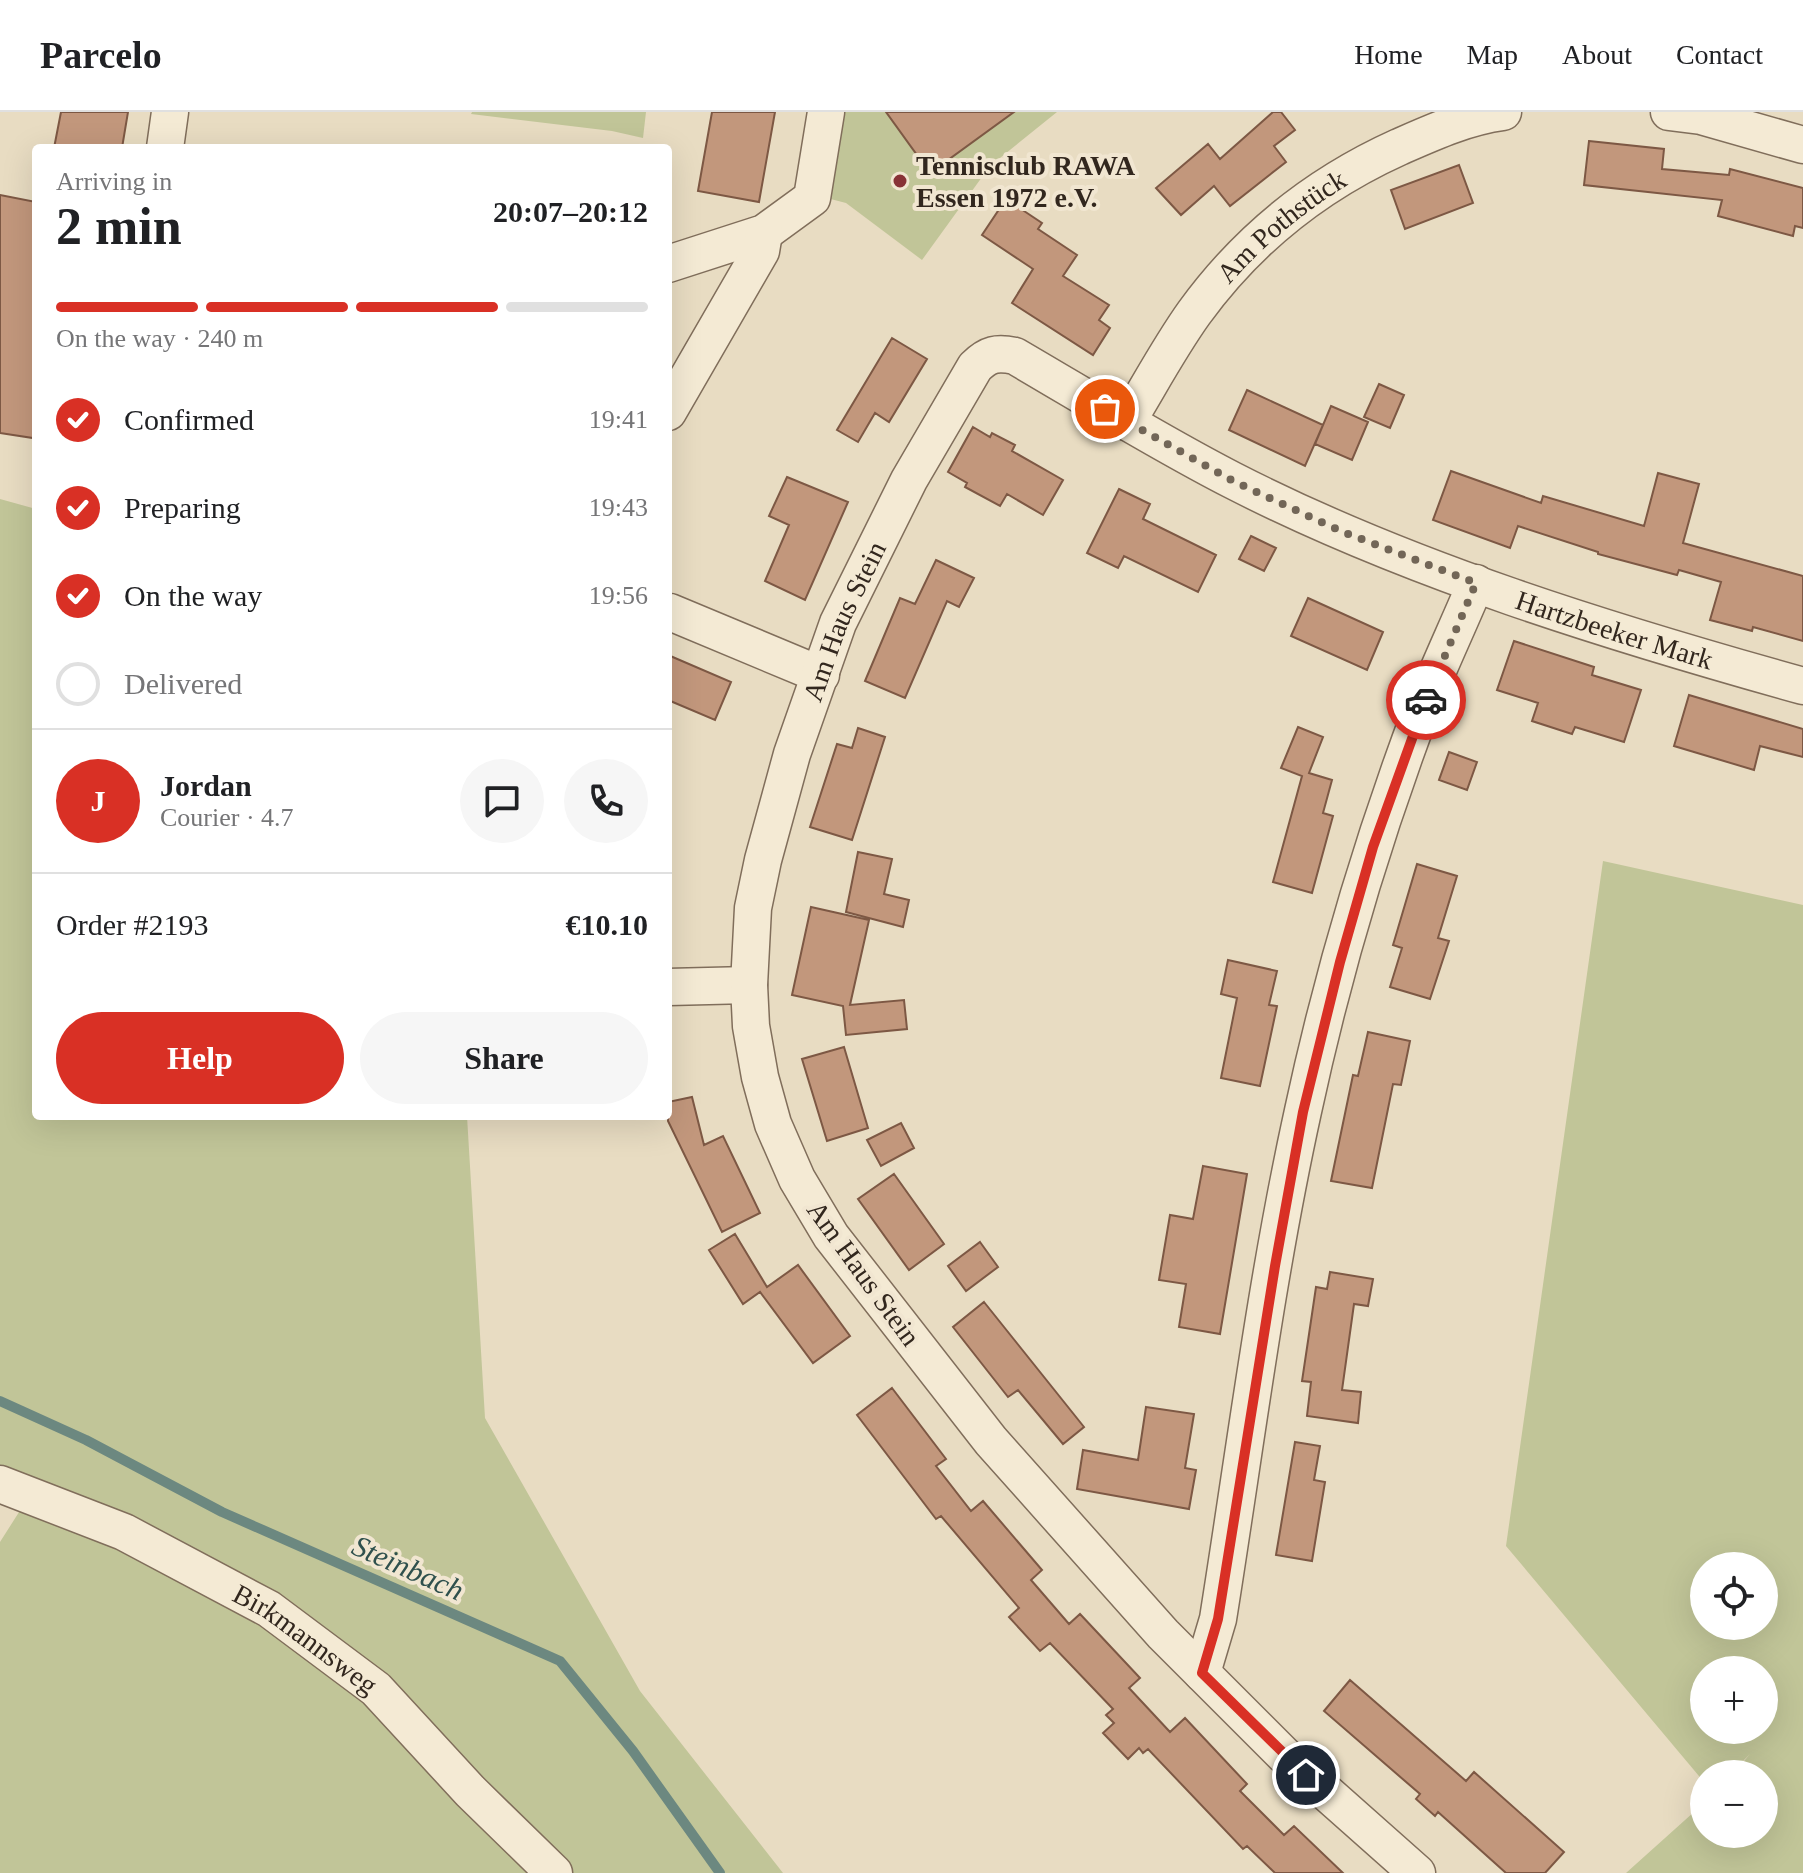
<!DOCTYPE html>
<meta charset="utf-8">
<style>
:root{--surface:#fff;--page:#f6f6f6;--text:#202124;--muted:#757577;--line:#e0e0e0;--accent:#d93025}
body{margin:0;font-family:"Times New Roman",serif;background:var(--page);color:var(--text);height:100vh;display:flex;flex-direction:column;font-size:30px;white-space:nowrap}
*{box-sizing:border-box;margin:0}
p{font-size:26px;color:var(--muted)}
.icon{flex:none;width:44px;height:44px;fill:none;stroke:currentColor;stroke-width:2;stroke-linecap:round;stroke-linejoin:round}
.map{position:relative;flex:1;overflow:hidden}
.panel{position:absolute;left:32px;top:32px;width:640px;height:976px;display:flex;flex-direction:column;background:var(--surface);border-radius:8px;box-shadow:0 8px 32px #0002}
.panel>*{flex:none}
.buttons{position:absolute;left:1690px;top:1440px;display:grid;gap:16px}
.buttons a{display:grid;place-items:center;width:88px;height:88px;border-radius:50%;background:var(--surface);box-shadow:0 8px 32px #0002;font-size:40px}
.pin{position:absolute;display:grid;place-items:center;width:68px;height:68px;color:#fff;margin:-34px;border:4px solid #fff;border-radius:50%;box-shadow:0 2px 8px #0007}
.courier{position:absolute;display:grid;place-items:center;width:80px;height:80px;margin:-40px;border:6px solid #d93025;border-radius:50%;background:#fff;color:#222;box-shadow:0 2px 10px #0007}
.head em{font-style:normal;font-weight:800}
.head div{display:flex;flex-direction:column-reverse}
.head{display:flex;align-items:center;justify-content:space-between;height:136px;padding:0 24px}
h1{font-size:52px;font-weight:800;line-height:60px}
.bar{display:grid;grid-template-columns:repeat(4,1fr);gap:12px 8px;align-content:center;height:96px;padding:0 24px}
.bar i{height:10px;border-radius:6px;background:var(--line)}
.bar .active{background:var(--accent)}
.bar p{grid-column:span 4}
.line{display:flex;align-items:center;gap:20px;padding:0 24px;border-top:2px solid var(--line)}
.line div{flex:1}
.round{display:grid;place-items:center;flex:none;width:84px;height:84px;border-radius:42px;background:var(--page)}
ol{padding:0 24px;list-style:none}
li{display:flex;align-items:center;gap:24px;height:88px}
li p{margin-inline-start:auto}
li .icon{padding:8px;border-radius:50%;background:var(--accent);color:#fff;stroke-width:4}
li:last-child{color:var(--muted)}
li i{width:44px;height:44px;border:4px solid var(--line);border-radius:50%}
.button{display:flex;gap:16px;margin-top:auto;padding:16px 24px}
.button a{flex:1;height:92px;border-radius:48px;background:var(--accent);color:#fff;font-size:32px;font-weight:800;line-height:92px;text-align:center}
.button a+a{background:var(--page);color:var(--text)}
header{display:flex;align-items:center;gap:48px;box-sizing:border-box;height:112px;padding:0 40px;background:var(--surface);border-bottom:2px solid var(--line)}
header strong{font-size:38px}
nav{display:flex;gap:44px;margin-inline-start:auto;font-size:28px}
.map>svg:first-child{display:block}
.green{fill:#c1c598;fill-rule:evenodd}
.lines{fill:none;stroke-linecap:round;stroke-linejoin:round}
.stream{stroke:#6c8880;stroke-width:10}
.building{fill:#c2977c;stroke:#7d5844;stroke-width:2}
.minor-casing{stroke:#806e5b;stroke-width:39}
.minor{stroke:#f4ead4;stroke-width:36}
.done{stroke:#726657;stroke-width:8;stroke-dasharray:0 14.4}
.route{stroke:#d93025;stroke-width:10}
.poi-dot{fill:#883236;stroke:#f1e6d1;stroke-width:3}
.labels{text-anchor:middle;stroke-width:8;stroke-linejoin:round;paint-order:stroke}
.poi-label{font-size:28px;font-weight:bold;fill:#32271e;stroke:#f1e6d1;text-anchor:start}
.street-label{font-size:28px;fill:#32271e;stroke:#f1e6d1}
.water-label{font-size:30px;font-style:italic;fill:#2f504d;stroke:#f1e6d1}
</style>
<header>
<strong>Parcelo</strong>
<nav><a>Home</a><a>Map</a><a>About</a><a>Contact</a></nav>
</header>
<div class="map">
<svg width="1803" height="1761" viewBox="0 0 1803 1761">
<rect width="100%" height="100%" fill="#e8dcc2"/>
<path class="green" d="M 472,0 L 646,0 L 643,26 L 612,19 L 471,2 Z
M 832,0 L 1057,0 L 990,54 L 922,148 L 846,91 L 819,84 Z
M 0,387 L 36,397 L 36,1004 L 467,1004 L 485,1306 L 640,1579 L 783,1761 L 559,1761 L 377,1574 L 0,1372 Z
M 1603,749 L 1803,793 L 1803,1761 L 1626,1761 L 1704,1691 L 1704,1722 L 1764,1722 L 1764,1662 L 1733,1662 L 1750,1642 L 1730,1662 L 1704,1662 L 1704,1670 L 1506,1434 ZM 1704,1454 L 1764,1454 L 1764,1514 L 1704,1514 ZM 1704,1558 L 1764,1558 L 1764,1618 L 1704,1618 Z
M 28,1386 L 270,1501 L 549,1761 L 0,1761 L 0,1430 Z"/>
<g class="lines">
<path class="stream" d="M 0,1289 L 86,1328 L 222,1400 L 560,1549 L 633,1639 L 720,1761"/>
</g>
<path class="building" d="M 61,0 L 128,0 L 122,36 L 54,36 Z
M 712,0 L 775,0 L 759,90 L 698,79 Z
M 886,0 L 1014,0 L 930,61 Z
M 1273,0 L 1281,0 L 1295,18 L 1274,34 L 1286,50 L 1230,94 L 1214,74 L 1181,103 L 1156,76 L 1208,32 L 1220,47 Z
M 1589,29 L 1664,37 L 1662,57 L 1729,63 L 1730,57 L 1803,76 L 1803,116 L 1795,114 L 1793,124 L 1718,104 L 1722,88 L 1584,73 Z
M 1459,53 L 1473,91 L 1405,117 L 1391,78 Z
M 0,83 L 36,90 L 36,309 L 33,326 L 0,321 Z
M 1006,87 L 1042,111 L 1038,117 L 1077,143 L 1063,164 L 1109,193 L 1099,208 L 1110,216 L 1093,243 L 1012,191 L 1033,157 L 982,123 Z
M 892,226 L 927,247 L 889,310 L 875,301 L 858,330 L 837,318 Z
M 1379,272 L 1404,283 L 1390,316 L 1364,305 Z
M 1247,278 L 1323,313 L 1305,354 L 1229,318 Z
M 1331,294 L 1368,310 L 1352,348 L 1315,332 Z
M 973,315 L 990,325 L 992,321 L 1015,333 L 1012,339 L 1063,368 L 1043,403 L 1007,382 L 1000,394 L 965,375 L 967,371 L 948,360 Z
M 1451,359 L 1541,391 L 1543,384 L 1644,414 L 1658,361 L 1699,372 L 1683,431 L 1803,464 L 1803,529 L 1753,515 L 1752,519 L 1710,508 L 1721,470 L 1679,458 L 1677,463 L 1598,442 L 1598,440 L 1518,414 L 1510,436 L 1433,408 Z
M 787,365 L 848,390 L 805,488 L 765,469 L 789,413 L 769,404 Z
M 1119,377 L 1150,392 L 1143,407 L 1216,443 L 1198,480 L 1124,444 L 1118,456 L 1087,441 Z
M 1251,424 L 1276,436 L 1264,459 L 1239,447 Z
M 936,448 L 974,466 L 959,495 L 947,489 L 905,586 L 865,569 L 900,486 L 915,492 Z
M 1308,486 L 1383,520 L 1367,558 L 1291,524 Z
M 1514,529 L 1594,555 L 1592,563 L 1641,578 L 1624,630 L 1575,615 L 1572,622 L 1532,609 L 1538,591 L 1497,578 Z
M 668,543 L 731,570 L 715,608 L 668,588 Z
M 1689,583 L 1803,617 L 1803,645 L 1760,634 L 1754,658 L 1674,634 Z
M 1298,615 L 1323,625 L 1309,661 L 1332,668 L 1323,701 L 1333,704 L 1312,781 L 1273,770 L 1302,664 L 1281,656 Z
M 858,616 L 885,625 L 852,728 L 810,715 L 837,632 L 852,636 Z
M 1449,640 L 1477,650 L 1467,678 L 1439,668 Z
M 858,740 L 892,747 L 884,782 L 909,788 L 903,815 L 846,800 Z
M 1417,752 L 1457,764 L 1438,826 L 1449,829 L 1430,887 L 1390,875 L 1402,836 L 1393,833 Z
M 811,795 L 869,808 L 850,893 L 904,888 L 907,917 L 846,923 L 843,894 L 792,883 Z
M 1228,848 L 1277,859 L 1269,893 L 1277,894 L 1260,974 L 1221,966 L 1237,886 L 1221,882 Z
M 1368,920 L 1410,929 L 1401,973 L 1393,972 L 1372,1076 L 1331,1069 L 1353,963 L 1358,964 Z
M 844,935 L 868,1016 L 827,1029 L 802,947 Z
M 692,985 L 704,1033 L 723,1024 L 760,1101 L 722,1120 L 668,1009 L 668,990 Z
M 901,1011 L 914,1036 L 881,1054 L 867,1028 Z
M 1203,1054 L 1247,1062 L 1220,1222 L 1179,1215 L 1186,1172 L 1159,1168 L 1170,1103 L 1193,1107 Z
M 894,1062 L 944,1132 L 909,1158 L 858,1087 Z
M 735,1122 L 767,1175 L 798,1153 L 850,1224 L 813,1251 L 760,1180 L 743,1192 L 709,1138 Z
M 980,1130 L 998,1155 L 966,1179 L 948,1154 Z
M 1330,1160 L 1373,1167 L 1368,1194 L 1354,1192 L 1342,1278 L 1361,1280 L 1358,1311 L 1307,1304 L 1311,1270 L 1302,1269 L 1308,1229 L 1316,1175 L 1327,1177 Z
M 984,1190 L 1084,1315 L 1063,1332 L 1018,1278 L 1008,1285 L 953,1215 Z
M 892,1276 L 946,1347 L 936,1354 L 971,1399 L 983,1389 L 1042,1458 L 1031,1468 L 1069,1512 L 1080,1502 L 1140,1566 L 1129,1576 L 1170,1620 L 1185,1606 L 1247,1672 L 1240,1679 L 1284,1723 L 1294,1714 L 1343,1761 L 1275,1761 L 1247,1734 L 1243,1737 L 1148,1637 L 1143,1641 L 1139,1636 L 1128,1647 L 1103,1621 L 1114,1611 L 1106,1603 L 1113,1597 L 1050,1531 L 1040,1539 L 1009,1505 L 1019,1496 L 941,1404 L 936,1407 L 857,1303 Z
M 1146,1295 L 1194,1302 L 1185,1356 L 1196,1358 L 1189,1397 L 1077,1377 L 1083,1338 L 1138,1348 Z
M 1295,1330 L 1320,1334 L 1314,1368 L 1325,1370 L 1312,1449 L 1276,1443 Z
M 1350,1568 L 1466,1669 L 1474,1660 L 1564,1740 L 1545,1761 L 1506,1761 L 1438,1700 L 1435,1704 L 1416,1687 L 1420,1682 L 1324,1599 Z"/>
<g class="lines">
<g class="minor-casing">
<g id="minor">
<path d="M 1669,0 L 1701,4 L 1803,33"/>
<path d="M 165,36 L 170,0"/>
<path d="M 668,152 L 764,121 L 812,86 L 826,0"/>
<path d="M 668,300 L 761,139 L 764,121"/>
<path id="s1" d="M 1127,310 C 1149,274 1169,236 1194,201 C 1247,128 1317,72 1399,35 C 1433,20 1466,5 1503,0"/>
<path d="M 670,500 L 821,563"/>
<path d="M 668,875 L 749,873"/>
<path id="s2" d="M 0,1372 L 124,1420 L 269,1497 L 376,1577 L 470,1679 L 554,1761"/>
<path d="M 1202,1561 L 1218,1507 C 1245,1338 1266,1167 1303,999 C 1332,864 1372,729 1421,599 C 1438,556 1458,514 1476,471"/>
<path id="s3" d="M 1417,1761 L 1284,1643 L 1163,1522 L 991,1329 L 831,1124 L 797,1067 L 773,1012 L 760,965 L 751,914 L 749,873 L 753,796 L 763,748 L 792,642 L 838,511 L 909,368 L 975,255 C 988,242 997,240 1015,244 C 1087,286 1158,330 1232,368 C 1407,458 1613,521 1803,574"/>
</g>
</g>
<use href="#minor" class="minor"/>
</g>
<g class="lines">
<path class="done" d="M 1105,297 L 1233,369 L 1343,420 L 1476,471 L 1426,588"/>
<path class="route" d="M 1306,1663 L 1202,1561 L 1218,1507 L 1275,1154 L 1303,1000 L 1340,850 L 1373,735 L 1426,588"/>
</g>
<circle class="poi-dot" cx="900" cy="69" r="8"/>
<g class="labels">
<g class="poi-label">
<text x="916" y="63">Tennisclub RAWA<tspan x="916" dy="32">Essen 1972 e.V.</tspan></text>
</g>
<g class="street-label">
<text dy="10" stroke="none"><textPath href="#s1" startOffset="252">Am Pothstück</textPath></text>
<text dy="10" stroke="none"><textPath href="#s3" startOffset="1514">Am Haus Stein</textPath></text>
<text dy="10" stroke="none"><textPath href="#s3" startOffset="2506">Hartzbeeker Mark</textPath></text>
<text transform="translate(864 1161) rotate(54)" y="10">Am Haus Stein</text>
<text dy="10" stroke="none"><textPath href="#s2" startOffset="344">Birkmannsweg</textPath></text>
</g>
<g class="water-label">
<text transform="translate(408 1456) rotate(24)" y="10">Steinbach</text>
</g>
</g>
</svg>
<div class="buttons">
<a><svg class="icon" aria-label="locate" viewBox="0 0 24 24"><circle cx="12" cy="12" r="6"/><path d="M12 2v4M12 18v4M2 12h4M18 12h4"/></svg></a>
<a>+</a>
<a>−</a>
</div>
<div class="pin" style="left:1105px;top:297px;background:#ea580c"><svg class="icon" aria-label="bag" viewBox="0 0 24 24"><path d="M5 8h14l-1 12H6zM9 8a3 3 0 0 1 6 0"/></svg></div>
<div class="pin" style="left:1306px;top:1663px;background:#1f2937"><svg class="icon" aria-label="home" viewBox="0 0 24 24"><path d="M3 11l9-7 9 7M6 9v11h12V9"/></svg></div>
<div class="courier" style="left:1426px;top:588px"><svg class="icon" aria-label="car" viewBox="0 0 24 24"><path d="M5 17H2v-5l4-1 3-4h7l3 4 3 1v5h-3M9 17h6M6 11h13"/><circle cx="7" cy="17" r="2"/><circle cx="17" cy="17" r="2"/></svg></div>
<section class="panel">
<div class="head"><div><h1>2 min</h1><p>Arriving in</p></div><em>20:07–20:12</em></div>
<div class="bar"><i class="active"></i><i class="active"></i><i class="active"></i><i></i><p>On the way · 240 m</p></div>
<ol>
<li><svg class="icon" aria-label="check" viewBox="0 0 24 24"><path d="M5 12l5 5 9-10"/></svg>Confirmed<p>19:41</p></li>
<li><svg class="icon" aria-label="check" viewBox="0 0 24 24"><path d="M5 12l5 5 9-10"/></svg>Preparing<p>19:43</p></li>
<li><svg class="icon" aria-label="check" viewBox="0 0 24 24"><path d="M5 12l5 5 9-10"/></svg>On the way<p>19:56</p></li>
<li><i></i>Delivered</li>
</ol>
<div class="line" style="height:144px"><b class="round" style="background:var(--accent);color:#fff">J</b><div><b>Jordan</b><p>Courier · 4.7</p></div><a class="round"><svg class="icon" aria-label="chat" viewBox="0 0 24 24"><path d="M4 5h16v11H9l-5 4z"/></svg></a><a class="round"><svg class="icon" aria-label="phone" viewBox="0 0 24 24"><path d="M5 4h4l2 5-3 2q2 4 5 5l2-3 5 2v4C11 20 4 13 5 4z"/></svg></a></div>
<div class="line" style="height:104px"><div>Order #2193</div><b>€10.10</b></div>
<div class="button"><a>Help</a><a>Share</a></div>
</section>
</div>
